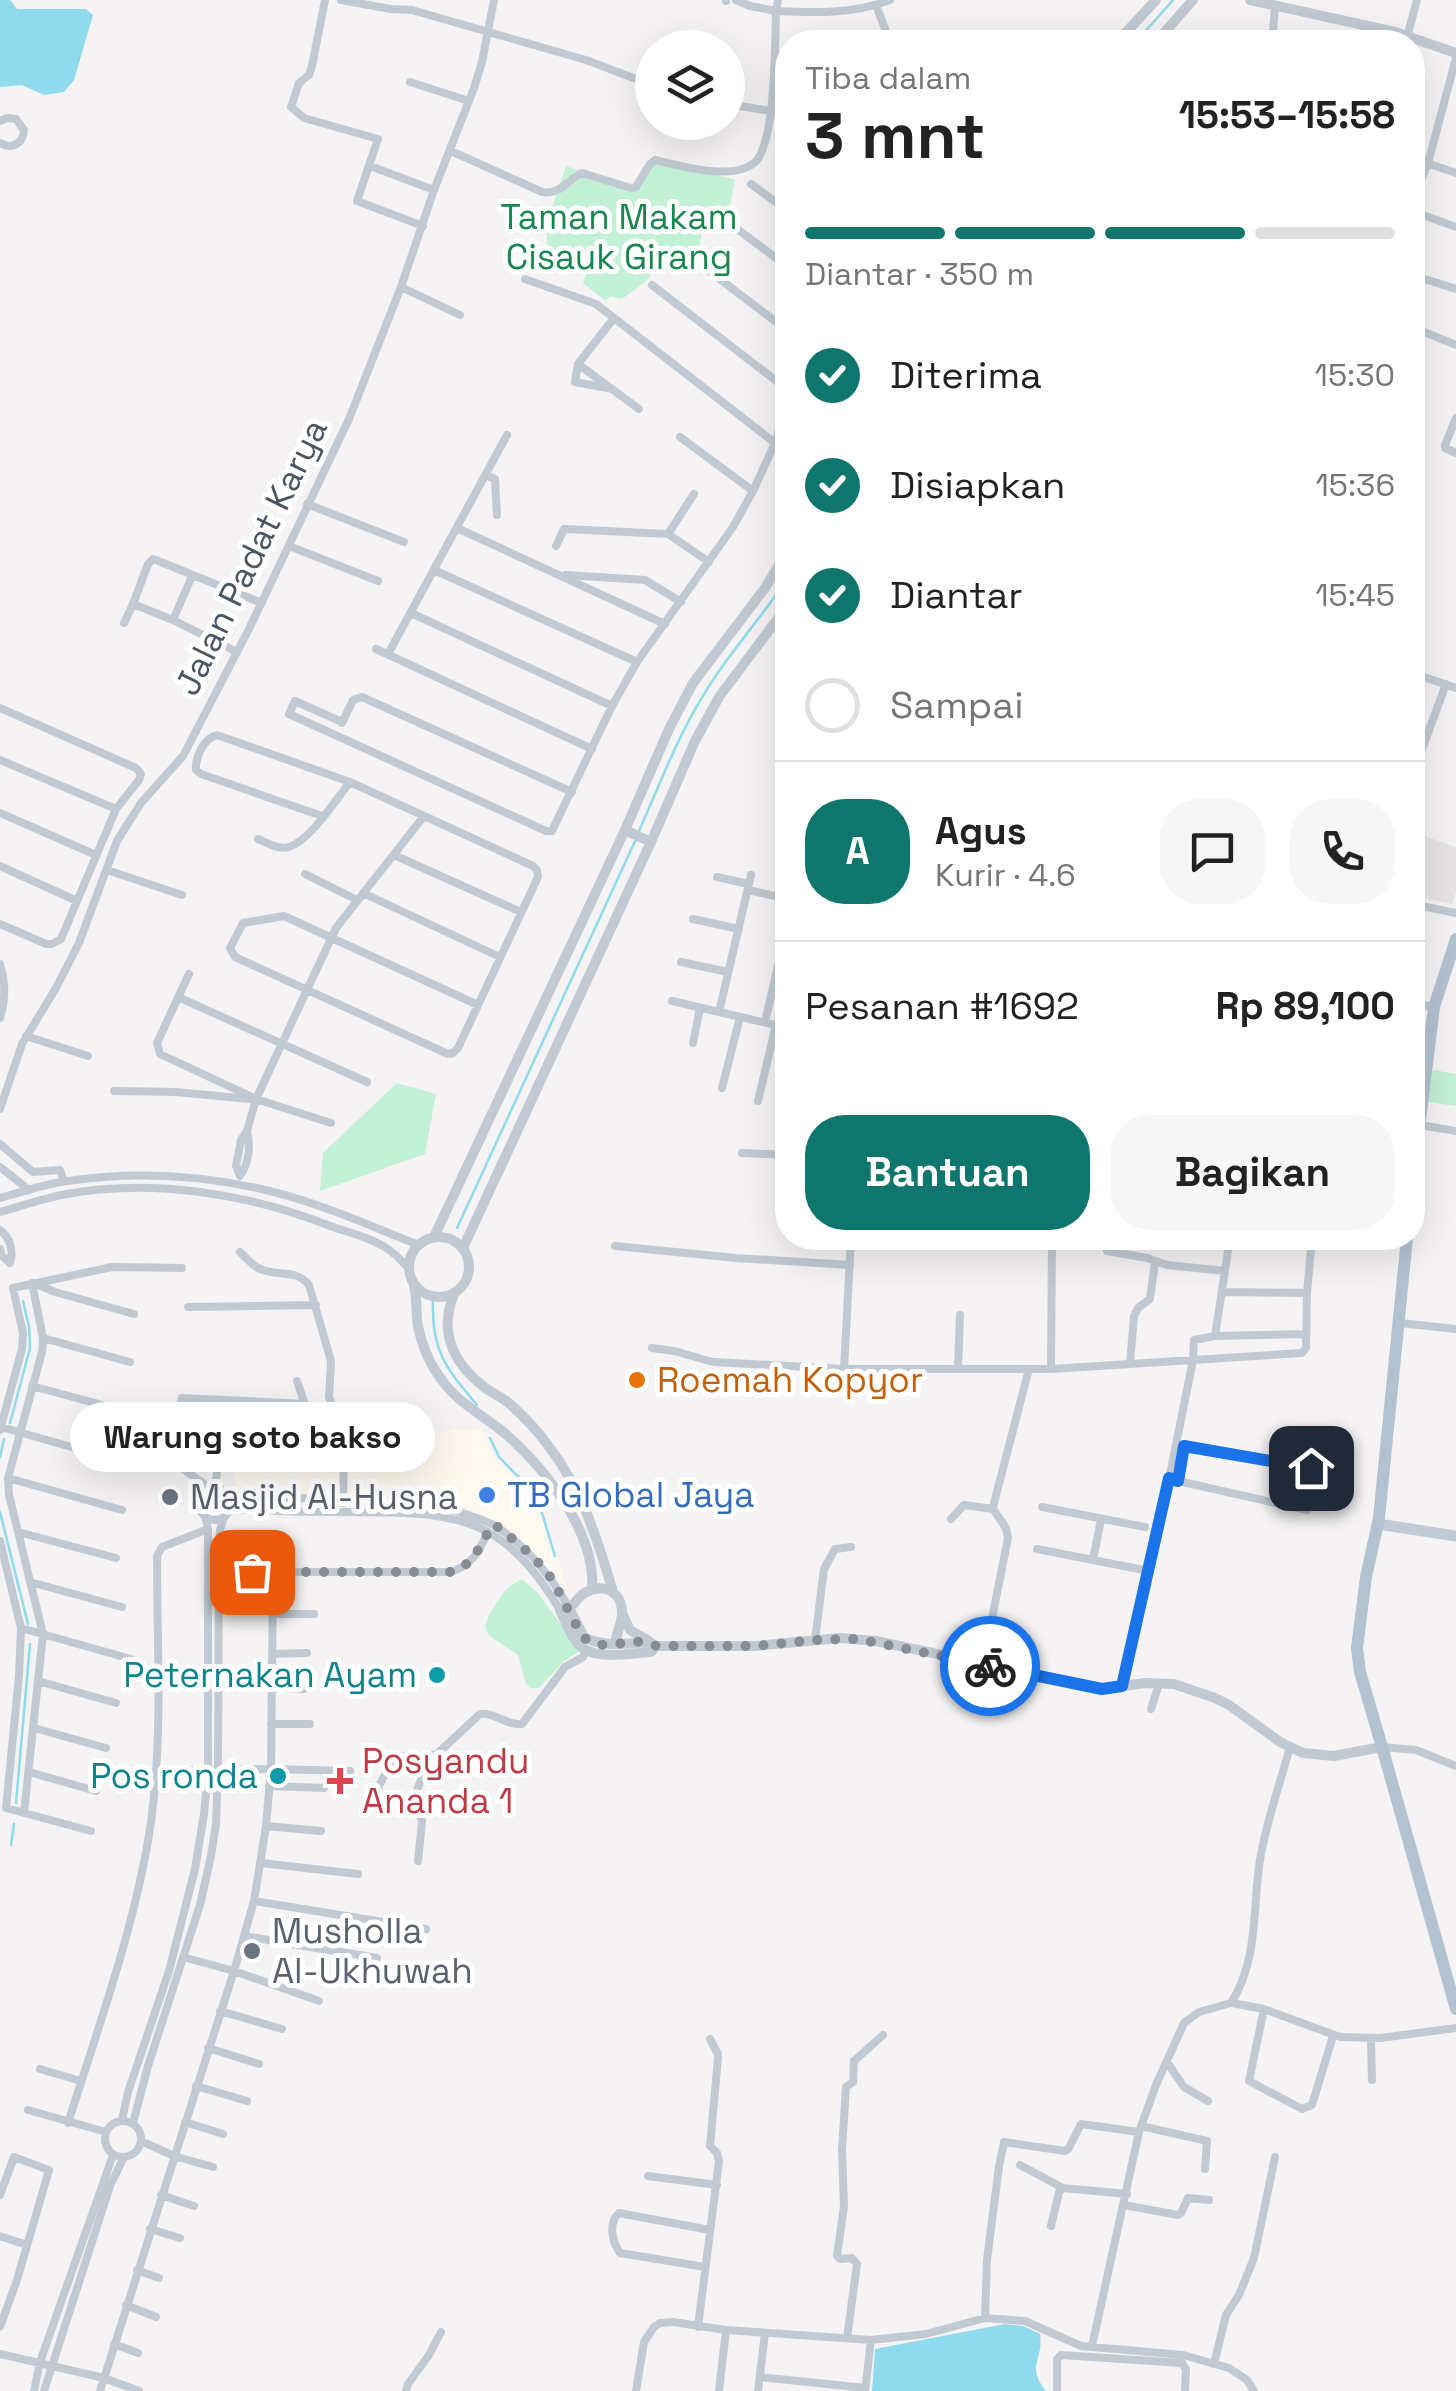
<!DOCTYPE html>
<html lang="id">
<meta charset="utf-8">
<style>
:root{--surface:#fff;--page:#f6f6f6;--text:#222;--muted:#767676;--line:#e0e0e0;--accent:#0f766e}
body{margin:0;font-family:"Space Grotesk",sans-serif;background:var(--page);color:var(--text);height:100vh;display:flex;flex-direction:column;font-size:38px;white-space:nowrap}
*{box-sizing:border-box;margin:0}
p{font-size:32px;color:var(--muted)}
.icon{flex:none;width:55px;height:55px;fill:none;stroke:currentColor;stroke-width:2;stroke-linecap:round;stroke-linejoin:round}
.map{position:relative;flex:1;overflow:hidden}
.panel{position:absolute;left:775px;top:30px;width:650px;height:1220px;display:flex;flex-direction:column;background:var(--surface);border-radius:40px;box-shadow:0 10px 40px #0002}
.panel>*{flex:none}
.fabs{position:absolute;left:635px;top:30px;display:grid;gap:20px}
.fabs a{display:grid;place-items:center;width:110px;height:110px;border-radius:50%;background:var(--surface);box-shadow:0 10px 40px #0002;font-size:50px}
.pin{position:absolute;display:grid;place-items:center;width:85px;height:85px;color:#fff;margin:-42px;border-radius:20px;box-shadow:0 5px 15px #0006}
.courier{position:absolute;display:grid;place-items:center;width:100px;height:100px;margin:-50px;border:8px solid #1a73e8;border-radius:50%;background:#fff;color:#222;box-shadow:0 2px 12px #0007}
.bubble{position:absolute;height:70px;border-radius:35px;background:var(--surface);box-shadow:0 10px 40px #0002;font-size:32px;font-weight:700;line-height:70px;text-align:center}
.summary em{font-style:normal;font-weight:700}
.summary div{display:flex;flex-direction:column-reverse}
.summary{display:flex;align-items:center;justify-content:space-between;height:170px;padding:0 30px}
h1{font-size:65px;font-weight:700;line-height:75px}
.bar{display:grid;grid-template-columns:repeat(4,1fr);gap:15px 10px;align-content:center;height:120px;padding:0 30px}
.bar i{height:12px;border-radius:8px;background:var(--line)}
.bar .on{background:var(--accent)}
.bar p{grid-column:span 4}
.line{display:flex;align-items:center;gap:25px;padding:0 30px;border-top:2px solid var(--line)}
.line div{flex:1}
.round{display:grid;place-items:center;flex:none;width:105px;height:105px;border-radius:40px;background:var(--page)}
ol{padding:0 30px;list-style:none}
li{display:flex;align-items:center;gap:30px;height:110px}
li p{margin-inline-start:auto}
li .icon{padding:10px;border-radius:50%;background:var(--accent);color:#fff;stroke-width:4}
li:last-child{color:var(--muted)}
li i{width:55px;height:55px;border:5px solid var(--line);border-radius:50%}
.action{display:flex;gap:20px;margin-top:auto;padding:20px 30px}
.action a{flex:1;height:115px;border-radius:40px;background:var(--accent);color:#fff;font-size:40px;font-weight:700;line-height:115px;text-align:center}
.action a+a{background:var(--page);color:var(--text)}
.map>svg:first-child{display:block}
.commercial{fill:#fdf9ef}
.education{fill:#e6e4e5}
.green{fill:#c3f1d5}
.water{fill:#90daee}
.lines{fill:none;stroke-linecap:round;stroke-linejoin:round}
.stream{stroke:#90daee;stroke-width:2.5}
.minor{stroke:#c1cad2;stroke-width:8}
.tertiary{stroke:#c1cad2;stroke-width:10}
.secondary{stroke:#c1cbd6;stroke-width:11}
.primary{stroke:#b3c2d1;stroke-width:12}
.done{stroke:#868d94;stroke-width:10;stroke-dasharray:0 18}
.route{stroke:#1a73e8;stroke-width:12}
.food-dot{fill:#e8710a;stroke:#fff;stroke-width:4}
.shop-dot{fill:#3f7fe0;stroke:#fff;stroke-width:4}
.worship-dot{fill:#6b7280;stroke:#fff;stroke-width:4}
.culture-dot{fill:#0f9aa8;stroke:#fff;stroke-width:4}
.health-dot{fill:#e0444e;stroke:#fff;stroke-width:4}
.labels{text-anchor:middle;stroke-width:10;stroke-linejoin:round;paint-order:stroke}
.park-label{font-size:35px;fill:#17864f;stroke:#fff}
.street-label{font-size:35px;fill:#4a5661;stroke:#fff}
.food-label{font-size:35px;fill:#c56008;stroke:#fff;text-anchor:start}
.shop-label{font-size:35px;fill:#366cbe;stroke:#fff;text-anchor:start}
.worship-label{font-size:35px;fill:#5b616d;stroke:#fff;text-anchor:start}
.culture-label{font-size:35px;fill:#0d838f;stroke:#fff;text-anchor:end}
.health-label{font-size:35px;fill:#be3a42;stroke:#fff;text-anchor:start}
</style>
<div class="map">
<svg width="1456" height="2391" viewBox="0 0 1456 2391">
<rect width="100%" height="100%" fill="#f5f3f3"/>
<path class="commercial" d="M 482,1429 L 497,1462 L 537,1492 L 568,1591 L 543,1563 L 508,1532 L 473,1511 L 416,1498 L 280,1497 L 245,1493 L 237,1486 L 234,1477 L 235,1460 L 340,1460 L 342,1440 L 354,1438 L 394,1443 L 410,1441 L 443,1431 Z"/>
<path class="education" d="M 1413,832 L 1456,847 L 1456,892 L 1452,904 L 1413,896 Z"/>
<path class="green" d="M 656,158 L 735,180 L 728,217 L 705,214 L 696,267 L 689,270 L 664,261 L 644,283 L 622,299 L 610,296 L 606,301 L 583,283 L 586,274 L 548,250 L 546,226 L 566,166 L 635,191 Z
M 1433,1070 L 1456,1074 L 1456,1106 L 1428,1102 Z
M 397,1083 L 436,1094 L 425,1154 L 320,1191 L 323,1153 Z
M 522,1579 L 538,1593 L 580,1651 L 564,1661 L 539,1688 L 530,1688 L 525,1681 L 518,1655 C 510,1648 489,1639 486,1630 C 482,1623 501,1594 508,1588 C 512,1584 517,1582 522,1579 Z"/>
<path class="water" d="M 0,0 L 10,0 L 17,9 L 86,9 L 93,15 L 74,80 L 64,92 L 44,95 L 22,85 L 0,87 Z
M 1005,2324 L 1023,2326 L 1040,2334 C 1044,2361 1025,2365 1046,2391 L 872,2391 L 875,2349 Z"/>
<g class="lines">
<path class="stream" d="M 1136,42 L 1173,0
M 639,831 C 660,784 678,735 706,691 C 730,651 763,617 788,577
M 457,1228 L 636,839
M 433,1300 C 431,1351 446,1368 477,1405
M 10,1423 L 30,1348 L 29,1327 L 23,1301
M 490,1438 L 499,1457 L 537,1496 L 555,1556
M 0,1457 L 4,1439
M 0,1512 L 28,1624
M 16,1803 L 30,1644
M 11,1845 L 14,1824"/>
<path class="minor" d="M 325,0 L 312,66 L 309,75 L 299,83 L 291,107 L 304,118 L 378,139 L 357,201 L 423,226
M 341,0 L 391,9 L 412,10 L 586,60 L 652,85
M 778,0 L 776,11 C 816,13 853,14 890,0
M 726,1 L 726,0
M 876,5 L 890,42
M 1407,37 L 1417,0
M 1272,38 L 1292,42
M 1272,42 L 1275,7
M 410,82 L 469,101
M 728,104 L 771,111 L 788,111
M 0,121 L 7,118 L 16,119 L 24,130 C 23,144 12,150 0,143
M 451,151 L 542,192 C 561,195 567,180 582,173 L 631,188 L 636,187 L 650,164 L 655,160 C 680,166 732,181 754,163 C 776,146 775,40 776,11 L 750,6 L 736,0
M 1412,158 L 1456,173
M 783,159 L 788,163
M 370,166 L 434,190
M 751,184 L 788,211
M 1412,203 L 1428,163 L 1456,58
M 1412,211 L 1456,227
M 729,223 L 788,267
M 700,264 L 788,331
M 1412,275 L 1456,289
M 525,279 L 596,304 L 788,453
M 652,285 L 788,390
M 401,287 L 460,315
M 1412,327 L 1456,345
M 578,364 L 639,409
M 612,389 L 575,382 L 578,364 L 614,318
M 1456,418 L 1445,445 L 1445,448 L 1456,453
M 680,437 L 753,491
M 486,475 L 495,479 L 497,515
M 307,504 L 404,542
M 457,528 L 665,624
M 668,534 L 694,494
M 289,546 L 378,581
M 556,546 L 564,529 L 668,534 L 709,562
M 434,570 L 637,662
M 566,575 L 645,580 L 681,602
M 411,613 L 612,706
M 173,620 L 192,576
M 124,623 L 133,604
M 376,649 L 592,749
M 237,652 L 173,620 L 133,604 L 148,564 L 153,559 L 156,560 L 262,603
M 388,654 L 507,435
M 1412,673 L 1456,688
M 0,708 L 136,768 L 141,774 L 139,780 L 116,809 L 61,939 L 52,944 L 46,944 L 0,924
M 342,722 L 295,701 L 289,714 L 546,831 L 552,831 L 612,706 L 637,662 L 733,527 L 753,491 L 775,443 L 788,400
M 342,723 L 353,700 L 362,697 L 572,792
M 0,760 L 116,809
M 1418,760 L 1446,684
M 0,813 L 96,855
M 322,816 L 201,774 L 196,770 C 195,757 204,738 217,735 L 350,782 L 533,866 L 537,870 L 538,877 L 458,1048 L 453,1053 L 448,1054 L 235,957 L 230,948 L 243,923 L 284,916 L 478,1005
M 258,839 C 268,843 279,850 289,847 C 311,840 336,799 350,782
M 394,855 L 521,912
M 0,866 L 77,901
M 107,870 L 182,895
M 305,874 L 357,900
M 751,875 L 719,1012 L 788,1028
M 717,877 L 749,884
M 748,890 L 788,899
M 363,893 L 500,957
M 1412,904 L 1456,913
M 693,919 L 739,929
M 681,962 L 728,972
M 0,964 C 6,983 6,999 0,1018
M 189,974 L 157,1043 L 160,1054 L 256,1099 L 331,1123
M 178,997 L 367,1082
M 672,1001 L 719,1012
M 1412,1003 L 1434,1007
M 765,1022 L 788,922
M 26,1036 L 88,1056
M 693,1043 L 700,1008
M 722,1088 L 740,1017
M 114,1091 L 176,1092 L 249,1099
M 758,1101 L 776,1025
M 0,1109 L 22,1044 L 56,988 L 79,943 L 117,841 L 141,803 L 183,756 L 249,629 L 349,419 L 401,287 L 434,190 L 474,88 L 482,62 L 494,0
M 1420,1125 L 1456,1131
M 247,1131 C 251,1146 249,1163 240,1176 L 236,1166 L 241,1140 L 247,1131 L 256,1099 L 336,928 L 424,816
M 0,1144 L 33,1172 L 60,1170 L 64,1181
M 742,1153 L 788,1155
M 0,1167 L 29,1190
M 0,1198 C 22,1192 45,1184 67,1181 C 153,1168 244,1178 325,1208 C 357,1219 387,1233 419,1245
M 0,1212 C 22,1206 44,1198 67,1194 C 153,1178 249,1194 330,1226 C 350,1233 377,1239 393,1253 C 399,1257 404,1264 409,1269
M 0,1230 C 10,1237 14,1252 10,1263 L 2,1256 L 0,1249
M 1105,1238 L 1107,1251 L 1147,1258 L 1167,1265 L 1225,1271
M 1291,1238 L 1312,1239
M 615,1246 L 736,1258 L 850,1265
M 240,1252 C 246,1258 253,1266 260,1269 C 278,1277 295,1268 309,1285 L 331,1361 L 329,1397 L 344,1441 L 343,1503
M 34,1283 L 55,1292 L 134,1314
M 1222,1292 L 1307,1293
M 188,1307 L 316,1305
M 1400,1323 L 1456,1329
M 1215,1336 L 1230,1238
M 43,1338 L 130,1362
M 652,1348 L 674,1351 L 713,1362 L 844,1369 L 1051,1369 L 1302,1353 L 1306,1348 L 1307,1293 L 1312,1238
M 1130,1364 L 1134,1316 L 1138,1308 L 1150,1299 L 1155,1262
M 844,1369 L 851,1238
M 958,1369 L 960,1315
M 1051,1369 L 1052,1238
M 32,1386 L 143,1416
M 1,1427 L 131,1464
M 0,1430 L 22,1349 L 23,1333 L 13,1288 L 112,1267 L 182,1268
M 221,1439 L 317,1440 L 297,1381
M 8,1478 L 122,1510
M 1169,1479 L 1178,1481 L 1307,1510 L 1311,1468 L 1184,1446 L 1178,1481
M 215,1487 L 227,1402
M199 1504a16 16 0 1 1 32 0a16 16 0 1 1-32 0Z
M 210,1488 L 179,1466 L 165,1461 L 163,1458 L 182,1398 L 305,1404
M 230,1499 C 308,1500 393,1490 468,1515 C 478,1519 488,1521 497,1527 C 527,1547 550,1575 568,1606 L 570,1605
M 1042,1507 L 1145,1527
M 230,1509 C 268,1511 307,1512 345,1512 C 392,1513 445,1509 488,1532 C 519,1549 542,1580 560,1610
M 951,1519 L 964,1505 L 993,1509
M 18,1532 L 116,1558
M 0,1541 L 21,1628 L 19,1676 L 6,1808 L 91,1831
M 1037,1549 L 1149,1571
M 1093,1560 L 1101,1519
M 219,1572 L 450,1572 C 472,1566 479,1551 488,1532
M 30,1582 L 122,1607
M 273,1614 L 314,1614
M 21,1628 L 131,1659
M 815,1640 L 824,1569 L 835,1549 L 851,1547
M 273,1654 L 307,1653
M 983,1664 L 1008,1538 L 1006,1528 L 993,1509 L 994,1503 L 1029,1369
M 38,1681 L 116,1703
M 1122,1686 L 1157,1539 L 1193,1360 L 1194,1340 L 1215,1336 L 1306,1334
M 272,1687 L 304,1689
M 1151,1709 L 1159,1684
M 271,1724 L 310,1724
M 34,1728 L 106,1748
M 1382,1747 L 1416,1750 L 1456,1766
M 156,1771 L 271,1769 L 350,1771
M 29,1772 L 96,1791
M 269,1786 L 324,1788
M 377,1790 C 401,1741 393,1762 437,1754 L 480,1714 C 495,1712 507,1726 522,1724 L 565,1667 L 583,1657 L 586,1650
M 24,1813 L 43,1634 L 9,1495 L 8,1478 L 42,1352 L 43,1338 L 32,1283
M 266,1826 L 321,1831
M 418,1861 L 422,1822 L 416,1793 L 430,1756
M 261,1863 L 358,1874
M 254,1901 L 426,1929
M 244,1936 L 377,1958
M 183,1957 L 234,1971 L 319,2001
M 1232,2003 L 1264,2009 L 1340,2037 L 1380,2038 L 1456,2028
M 1264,2009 L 1249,2081 L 1302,2109 L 1312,2105 L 1333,2036
M 220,2011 L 282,2029
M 1371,2038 L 1372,2080
M 208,2048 L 259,2064
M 1167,2062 L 1184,2087 L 1208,2101
M 40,2069 L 81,2081
M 196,2086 L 247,2101
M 28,2110 L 106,2132
M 122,2120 L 128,2092 L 169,1971 L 195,1869 L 204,1814 L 208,1771 L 208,1529 L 205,1516
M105 2139a18 18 0 1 1 36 0a18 18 0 1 1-36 0Z
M 185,2122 L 223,2134
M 68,2123 C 99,2025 136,1924 151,1822 C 163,1735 157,1644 157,1556 L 162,1547 L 208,1529
M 133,2123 L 148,2066 L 200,1905 L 211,1856 L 216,1824 L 218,1770 L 219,1547 L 220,1530 L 224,1517
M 1141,2126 L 1207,2141 L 1205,2169
M 141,2141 L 174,2156 L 213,2167
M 1020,2165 L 1063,2188 L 1127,2194
M 648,2176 L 717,2185
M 0,2195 L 14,2157 L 49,2170 L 17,2280 L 0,2327
M 161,2195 L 194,2206
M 1124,2205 L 1178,2215 L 1181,2213 L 1188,2198 L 1209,2200
M 1051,2226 L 1059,2192 L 1063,2188
M 150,2229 L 180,2238
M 0,2236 L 27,2245
M 705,2267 L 620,2253 C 612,2242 608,2223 619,2213 L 710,2230
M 137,2270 L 159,2278
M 126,2305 L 156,2317
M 985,2318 L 987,2260 L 999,2166 L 1004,2142 L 1065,2151 L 1069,2148 L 1081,2124 L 1139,2132
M 698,2327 L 719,2161 L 717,2153 L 710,2146 L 718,2058 L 718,2054 L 710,2039
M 847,2338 L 857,2264 L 852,2258 L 840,2259 L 837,2256 L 844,2206 L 842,2150 L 846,2087 L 853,2082 L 854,2061 L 883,2035
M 114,2344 L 138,2353
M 1092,2346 L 1139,2132 L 1156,2085 L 1184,2023 L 1199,2012 L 1231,2003 C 1259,1959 1252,1910 1260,1860 C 1266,1822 1280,1784 1290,1747
M 0,2354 L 104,2378 L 139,2391
M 1214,2364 L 1226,2315 L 1239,2295 L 1254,2258 L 1275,2157
M 760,2377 L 865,2388
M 34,2391 L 40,2362 L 113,2155
M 44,2391 L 110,2186 L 124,2157
M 100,2391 L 234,1971 L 254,1901 L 266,1826 L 271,1769 L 273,1573
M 406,2391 L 408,2384 L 429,2355 L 441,2332
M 636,2391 L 644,2342 L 654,2327 L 660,2323 L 673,2322 L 726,2330 L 871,2340 L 926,2334 L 985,2318 L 1025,2321 L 1081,2346 L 1183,2355 L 1229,2368 L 1247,2380 L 1254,2391
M 719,2391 L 726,2330
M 758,2391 L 765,2333
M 865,2391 L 871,2340
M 1057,2391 L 1057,2359 L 1061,2355 L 1182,2363 L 1186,2369 L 1185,2391"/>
<path class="tertiary" d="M 1250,0 L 1395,32 L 1456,53
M 1117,42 L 1156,0
M 1156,42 L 1193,0
M 625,830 L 651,842
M 434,1237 L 625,830 L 669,729 L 693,683 L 765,588 L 788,550
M409 1267a30 30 0 1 1 60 0a30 30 0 1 1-60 0Z
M 463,1248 L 651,842 L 695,741 L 719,697 L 788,605
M 413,1281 C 417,1295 416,1306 417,1319 C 419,1336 426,1356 435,1370 C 452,1398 471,1408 497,1427 C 540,1460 596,1531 592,1588
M 455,1292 C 438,1330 452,1362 484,1387 C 492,1393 502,1397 510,1404 C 523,1416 537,1430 547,1444 C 581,1487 598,1540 613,1592
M 574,1604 C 587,1582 621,1582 622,1612 C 623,1620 616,1634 615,1644
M 623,1615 L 630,1630 L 649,1641
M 656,1646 L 651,1652 C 632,1653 604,1659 586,1650 C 573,1644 566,1622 560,1610 L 568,1606 L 584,1637 C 604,1648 627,1643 649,1642 L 656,1646 L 755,1646 L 841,1638 L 876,1641 L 1102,1689 L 1145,1683 L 1174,1684 L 1215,1698 L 1229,1705 L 1280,1742 L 1303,1753 L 1334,1756 L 1382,1747"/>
<path class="secondary" d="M 1378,1524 L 1456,1536"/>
<path class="primary" d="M 1412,1185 L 1434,1007 L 1456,939
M 1407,1238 L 1379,1518 L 1366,1577 L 1357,1648 L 1360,1672 L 1382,1747 L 1456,2009"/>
</g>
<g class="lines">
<path class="done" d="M 252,1572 L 450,1572 C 478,1564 478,1544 494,1524 C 514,1540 536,1557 551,1578 C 560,1591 578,1634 587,1640 C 608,1653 636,1634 656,1646 L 756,1646 L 815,1640 L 858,1639 L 990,1666"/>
<path class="route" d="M 990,1666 L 1102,1689 L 1122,1686 L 1169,1478 L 1178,1481 L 1184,1446 L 1311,1468"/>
</g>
<circle class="food-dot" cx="637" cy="1380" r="10"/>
<circle class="shop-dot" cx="487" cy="1495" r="10"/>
<g class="worship-dot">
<circle cx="170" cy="1497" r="10"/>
<circle cx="252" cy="1951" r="10"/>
</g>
<g class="culture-dot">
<circle cx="437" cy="1675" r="10"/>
<circle cx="278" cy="1776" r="10"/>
</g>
<path class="health-dot" d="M335 1766h10v10h10v10h-10v10h-10v-10h-10v-10h10z"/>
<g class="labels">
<g class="park-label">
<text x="619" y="229">Taman Makam<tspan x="619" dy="40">Cisauk Girang</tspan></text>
</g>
<g class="street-label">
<text transform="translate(251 557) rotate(-64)" y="12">Jalan Padat Karya</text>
</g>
<g class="food-label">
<text x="657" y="1392">Roemah Kopyor</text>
</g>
<g class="shop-label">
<text x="507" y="1507">TB Global Jaya</text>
</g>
<g class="worship-label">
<text x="190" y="1509">Masjid Al-Husna</text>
<text x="272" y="1943">Musholla<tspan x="272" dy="40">Al-Ukhuwah</tspan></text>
</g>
<g class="culture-label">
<text x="417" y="1687">Peternakan Ayam</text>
<text x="258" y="1788">Pos ronda</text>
</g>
<g class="health-label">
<text x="362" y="1773">Posyandu<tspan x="362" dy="40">Ananda 1</tspan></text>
</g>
</g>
</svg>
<div class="fabs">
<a><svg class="icon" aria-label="layers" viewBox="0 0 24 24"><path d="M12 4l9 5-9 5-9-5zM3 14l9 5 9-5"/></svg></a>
</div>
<div class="pin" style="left:252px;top:1572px;background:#ea580c"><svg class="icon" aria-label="bag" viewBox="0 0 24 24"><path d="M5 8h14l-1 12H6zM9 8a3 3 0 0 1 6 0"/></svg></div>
<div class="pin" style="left:1311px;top:1468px;background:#1f2937"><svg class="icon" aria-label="home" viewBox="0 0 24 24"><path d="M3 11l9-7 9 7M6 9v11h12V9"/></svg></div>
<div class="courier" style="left:990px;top:1666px"><svg class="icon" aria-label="bike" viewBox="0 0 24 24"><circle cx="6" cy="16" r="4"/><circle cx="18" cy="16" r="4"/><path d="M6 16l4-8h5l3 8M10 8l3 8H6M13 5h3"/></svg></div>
<div class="bubble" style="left:70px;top:1402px;width:365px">Warung soto bakso</div>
<section class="panel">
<div class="summary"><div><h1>3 mnt</h1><p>Tiba dalam</p></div><em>15:53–15:58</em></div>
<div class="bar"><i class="on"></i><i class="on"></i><i class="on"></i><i></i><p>Diantar · 350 m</p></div>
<ol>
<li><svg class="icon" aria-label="check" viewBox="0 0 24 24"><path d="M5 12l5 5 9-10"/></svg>Diterima<p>15:30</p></li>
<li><svg class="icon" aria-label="check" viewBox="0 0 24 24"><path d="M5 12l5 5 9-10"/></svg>Disiapkan<p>15:36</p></li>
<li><svg class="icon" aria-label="check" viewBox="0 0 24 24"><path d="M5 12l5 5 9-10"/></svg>Diantar<p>15:45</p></li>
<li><i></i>Sampai</li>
</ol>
<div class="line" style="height:180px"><b class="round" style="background:var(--accent);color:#fff">A</b><div><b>Agus</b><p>Kurir · 4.6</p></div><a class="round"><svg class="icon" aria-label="chat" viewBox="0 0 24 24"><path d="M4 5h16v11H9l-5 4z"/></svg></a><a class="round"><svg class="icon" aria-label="phone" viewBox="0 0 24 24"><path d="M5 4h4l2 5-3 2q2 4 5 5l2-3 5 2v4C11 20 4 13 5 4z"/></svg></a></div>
<div class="line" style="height:130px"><div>Pesanan #1692</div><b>Rp 89,100</b></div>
<div class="action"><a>Bantuan</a><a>Bagikan</a></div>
</section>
</div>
